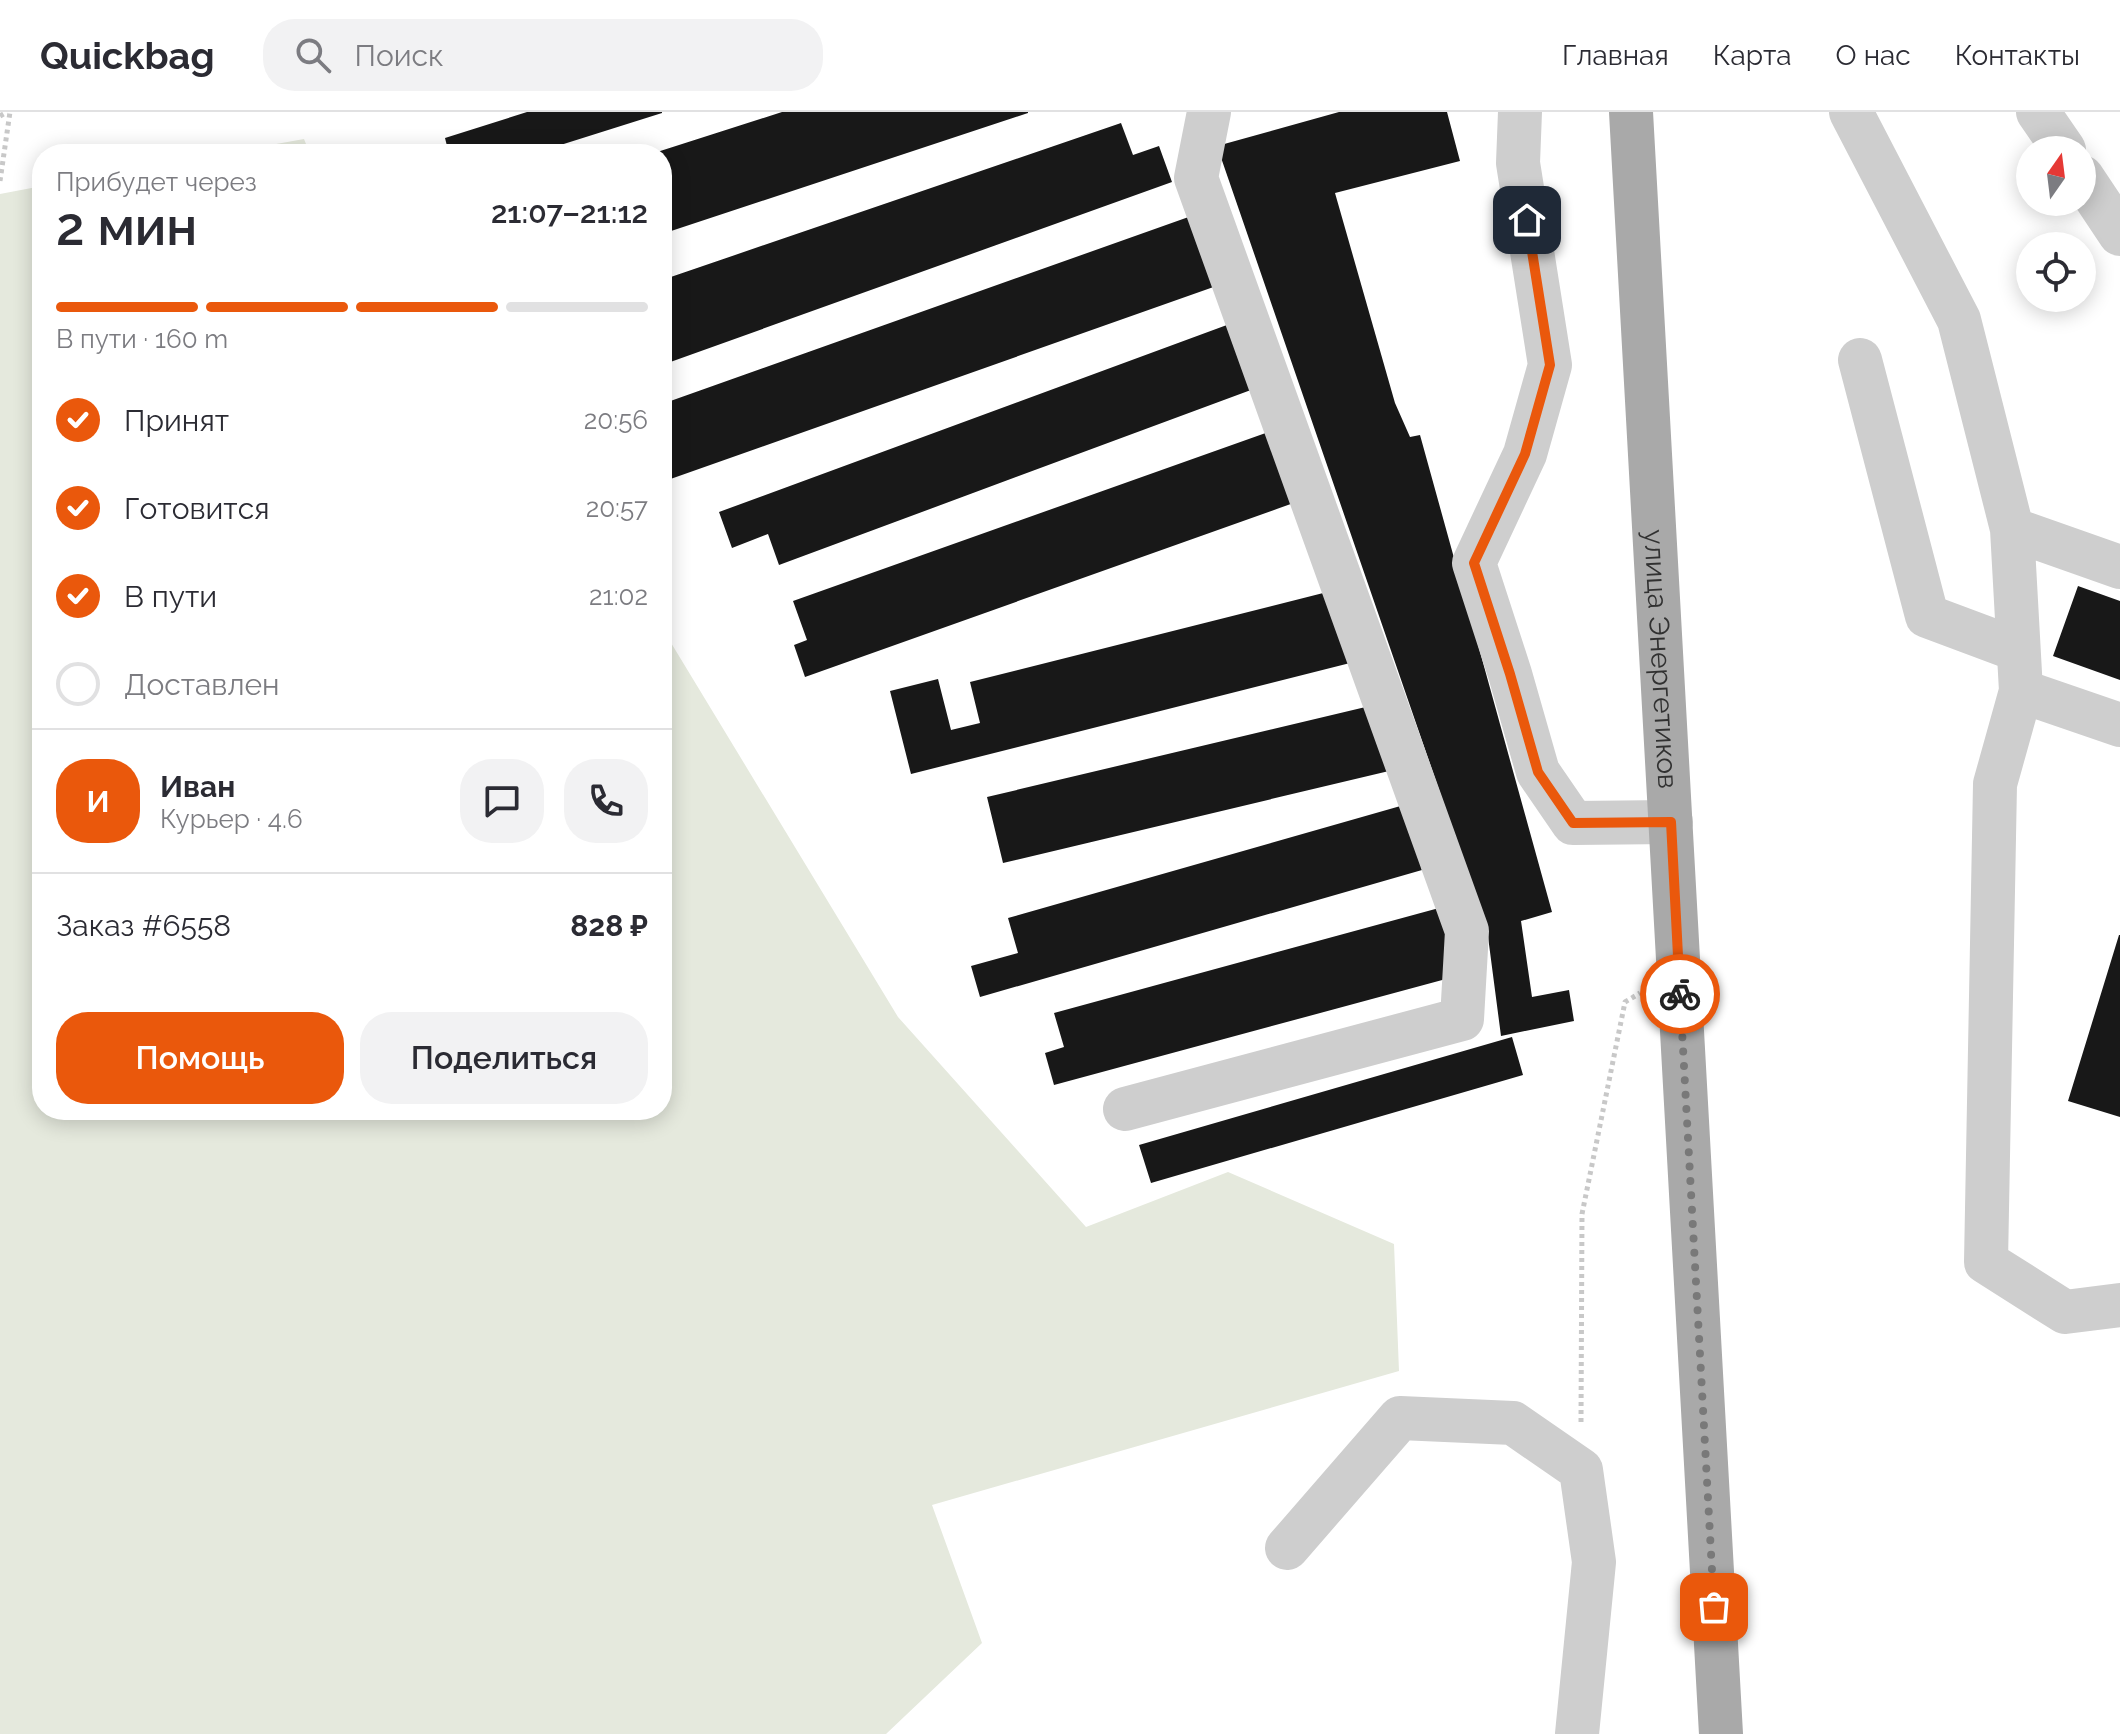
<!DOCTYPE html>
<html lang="ru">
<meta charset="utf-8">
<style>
:root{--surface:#fff;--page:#f2f2f3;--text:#2b2b33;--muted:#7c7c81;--line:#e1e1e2;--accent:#ea580c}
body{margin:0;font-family:Raleway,sans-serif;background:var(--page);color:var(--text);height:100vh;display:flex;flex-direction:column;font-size:30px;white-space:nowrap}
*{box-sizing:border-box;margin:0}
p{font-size:26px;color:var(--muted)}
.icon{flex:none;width:44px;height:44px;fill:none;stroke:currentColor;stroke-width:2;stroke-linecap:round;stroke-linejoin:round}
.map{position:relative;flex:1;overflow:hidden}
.drawer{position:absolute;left:32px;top:32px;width:640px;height:976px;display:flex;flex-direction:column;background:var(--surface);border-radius:32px;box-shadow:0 4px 20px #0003}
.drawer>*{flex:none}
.needle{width:52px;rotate:14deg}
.fabs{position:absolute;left:2016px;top:24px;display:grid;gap:16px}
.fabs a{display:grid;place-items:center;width:80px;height:80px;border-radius:50%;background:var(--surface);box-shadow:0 4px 20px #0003;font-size:40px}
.pin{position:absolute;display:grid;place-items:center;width:68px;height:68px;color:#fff;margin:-34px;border-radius:16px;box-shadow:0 4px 12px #0006}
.courier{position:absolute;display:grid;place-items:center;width:80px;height:80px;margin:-40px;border:6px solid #ea580c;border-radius:50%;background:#fff;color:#222;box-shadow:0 2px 10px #0007}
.overview em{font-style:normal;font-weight:600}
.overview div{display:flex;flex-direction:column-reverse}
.overview{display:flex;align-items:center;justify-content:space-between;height:136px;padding:0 24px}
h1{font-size:52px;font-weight:600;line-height:60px}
.bar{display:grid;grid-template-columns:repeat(4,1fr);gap:12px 8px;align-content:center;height:96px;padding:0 24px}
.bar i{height:10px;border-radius:6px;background:var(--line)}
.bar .on{background:var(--accent)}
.bar p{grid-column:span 4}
.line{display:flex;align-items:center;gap:20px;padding:0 24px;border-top:2px solid var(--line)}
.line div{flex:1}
.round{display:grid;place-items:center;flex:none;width:84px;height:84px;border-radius:32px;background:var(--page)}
ol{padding:0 24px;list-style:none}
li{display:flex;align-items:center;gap:24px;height:88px}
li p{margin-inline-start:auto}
li .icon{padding:8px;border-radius:50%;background:var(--accent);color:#fff;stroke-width:4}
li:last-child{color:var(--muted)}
li i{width:44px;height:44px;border:4px solid var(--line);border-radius:50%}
.button{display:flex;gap:16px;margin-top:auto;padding:16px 24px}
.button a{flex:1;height:92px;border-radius:32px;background:var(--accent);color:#fff;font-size:32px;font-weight:600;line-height:92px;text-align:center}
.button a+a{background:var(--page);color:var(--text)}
header{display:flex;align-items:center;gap:48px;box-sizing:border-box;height:112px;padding:0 40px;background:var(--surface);border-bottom:2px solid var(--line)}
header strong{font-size:38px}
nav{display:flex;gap:44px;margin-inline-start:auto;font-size:28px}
.search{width:560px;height:72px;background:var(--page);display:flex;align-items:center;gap:20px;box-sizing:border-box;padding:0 28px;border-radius:32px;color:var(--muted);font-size:30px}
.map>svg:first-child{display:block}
.green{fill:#e5e9dd}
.building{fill:#181818}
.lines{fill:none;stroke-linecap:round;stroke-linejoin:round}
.path{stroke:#c8c8c8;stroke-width:5;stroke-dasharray:4 4;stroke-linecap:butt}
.minor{stroke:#cecece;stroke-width:44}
.major{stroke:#a9a9a9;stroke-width:44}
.done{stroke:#797979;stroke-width:8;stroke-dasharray:0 14.4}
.route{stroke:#ea580c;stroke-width:10}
.labels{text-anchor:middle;stroke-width:8;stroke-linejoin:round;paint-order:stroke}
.street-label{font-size:28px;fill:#313131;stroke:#fff}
</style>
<header>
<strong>Quickbag</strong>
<div class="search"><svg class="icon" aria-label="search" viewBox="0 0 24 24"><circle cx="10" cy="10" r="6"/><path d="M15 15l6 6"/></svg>Поиск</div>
<nav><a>Главная</a><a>Карта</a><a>О нас</a><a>Контакты</a></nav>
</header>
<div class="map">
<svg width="2120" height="1622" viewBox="0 0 2120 1622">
<rect width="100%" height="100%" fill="#fff"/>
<path class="green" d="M 304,27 L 310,42 L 220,42 Z
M 42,74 L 42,998 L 662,998 L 662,516 L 898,905 L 1086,1115 L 1228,1060 L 1394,1132 L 1399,1259 L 932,1393 L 982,1531 L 886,1622 L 0,1622 L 0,82 Z"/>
<path class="building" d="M 527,0 L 662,0 L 662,1 L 532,42 L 449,42 L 445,26 Z
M 782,0 L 1028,0 L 1028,1 L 662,122 L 662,42 L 654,41 Z
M 1339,0 L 1447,0 L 1460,49 L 1335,81 L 1395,291 L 1410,325 L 1420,323 L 1552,800 L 1521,809 L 1532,885 L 1569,878 L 1574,909 L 1501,924 L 1487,817 L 1217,34 Z
M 1121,11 L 1133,43 L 1159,34 L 1172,70 L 662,253 L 662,168 Z
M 1197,102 L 1222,172 L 662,370 L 662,292 Z
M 1235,210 L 1259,275 L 779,453 L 768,422 L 732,436 L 719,400 Z
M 1277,317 L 1302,388 L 805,565 L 794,533 L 807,528 L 793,489 Z
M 2078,474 L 2120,489 L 2120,568 L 2053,544 Z
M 1339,477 L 1358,549 L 911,662 L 890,579 L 938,567 L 951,618 L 980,611 L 970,570 Z
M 1374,593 L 1389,659 L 1003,751 L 987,685 Z
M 1404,693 L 1422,758 L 980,885 L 971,854 L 1018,841 L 1008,806 Z
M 1439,796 L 1457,864 L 1054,973 L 1045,941 L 1064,935 L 1054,901 Z
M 2119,823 L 2120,823 L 2120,1005 L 2068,989 Z
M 1512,925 L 1523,963 L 1151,1071 L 1139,1033 Z"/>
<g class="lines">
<path class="path" d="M 0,4 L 7,0
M 0,69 L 10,0
M 1581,1310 L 1582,1102 L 1625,890 L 1640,881"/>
<path class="minor" d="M 1520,0 L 1518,51 L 1550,253 L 1525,342 L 1474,451 L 1510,562 L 1538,660 L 1573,711 L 1671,710
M 1851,0 L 1959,208 L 2012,417 L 2120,455
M 2038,0 L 2064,38
M 2082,65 L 2120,122
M 1860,248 L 1927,504 L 2018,538
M 2012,417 L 2021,579 L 1995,672 L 1986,1150 L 2065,1200 L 2120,1193
M 2021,579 L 2120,613
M 1125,997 L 1462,907 L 1467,819 L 1196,66 L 1209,0
M 1287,1436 L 1400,1306 L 1513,1311 L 1581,1358 L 1594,1450 L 1577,1622"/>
<path class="major" id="s1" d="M 1631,0 L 1721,1622"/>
</g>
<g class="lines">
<path class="done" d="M 1680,882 L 1714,1495"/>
<path class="route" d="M 1527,108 L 1550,253 L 1525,342 L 1474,451 L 1510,562 L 1538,660 L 1573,711 L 1671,710 L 1680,882"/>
</g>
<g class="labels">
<g class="street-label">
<text dy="10" stroke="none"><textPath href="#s1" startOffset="548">улица Энергетиков</textPath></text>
</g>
</g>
</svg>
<div class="fabs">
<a><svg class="needle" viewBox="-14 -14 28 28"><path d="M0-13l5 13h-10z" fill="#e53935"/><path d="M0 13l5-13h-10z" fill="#7c7c81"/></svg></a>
<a><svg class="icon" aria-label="locate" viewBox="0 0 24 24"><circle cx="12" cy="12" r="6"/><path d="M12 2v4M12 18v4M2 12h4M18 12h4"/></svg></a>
</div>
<div class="pin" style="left:1714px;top:1495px;background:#ea580c"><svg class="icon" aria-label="bag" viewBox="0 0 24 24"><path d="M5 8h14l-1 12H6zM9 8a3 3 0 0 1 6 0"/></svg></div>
<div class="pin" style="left:1527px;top:108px;background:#1f2937"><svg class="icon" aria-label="home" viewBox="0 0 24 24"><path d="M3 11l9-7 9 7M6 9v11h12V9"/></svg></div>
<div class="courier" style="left:1680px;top:882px"><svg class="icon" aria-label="bike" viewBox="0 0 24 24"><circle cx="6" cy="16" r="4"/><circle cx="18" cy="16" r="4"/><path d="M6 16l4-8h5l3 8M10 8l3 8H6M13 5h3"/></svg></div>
<section class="drawer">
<div class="overview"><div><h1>2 мин</h1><p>Прибудет через</p></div><em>21:07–21:12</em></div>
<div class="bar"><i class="on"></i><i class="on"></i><i class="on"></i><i></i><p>В пути · 160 m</p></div>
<ol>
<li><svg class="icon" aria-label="check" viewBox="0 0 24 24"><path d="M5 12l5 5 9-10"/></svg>Принят<p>20:56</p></li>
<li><svg class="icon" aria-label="check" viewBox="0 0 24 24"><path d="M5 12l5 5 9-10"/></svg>Готовится<p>20:57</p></li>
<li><svg class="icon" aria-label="check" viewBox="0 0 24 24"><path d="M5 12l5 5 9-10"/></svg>В пути<p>21:02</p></li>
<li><i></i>Доставлен</li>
</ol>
<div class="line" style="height:144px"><b class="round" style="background:var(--accent);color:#fff">И</b><div><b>Иван</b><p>Курьер · 4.6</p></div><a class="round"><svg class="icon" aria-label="chat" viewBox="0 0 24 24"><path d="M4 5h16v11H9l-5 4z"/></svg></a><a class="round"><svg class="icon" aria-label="phone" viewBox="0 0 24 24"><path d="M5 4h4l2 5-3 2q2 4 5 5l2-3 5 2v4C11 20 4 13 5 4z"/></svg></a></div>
<div class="line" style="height:104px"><div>Заказ #6558</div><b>828 ₽</b></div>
<div class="button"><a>Помощь</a><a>Поделиться</a></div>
</section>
</div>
